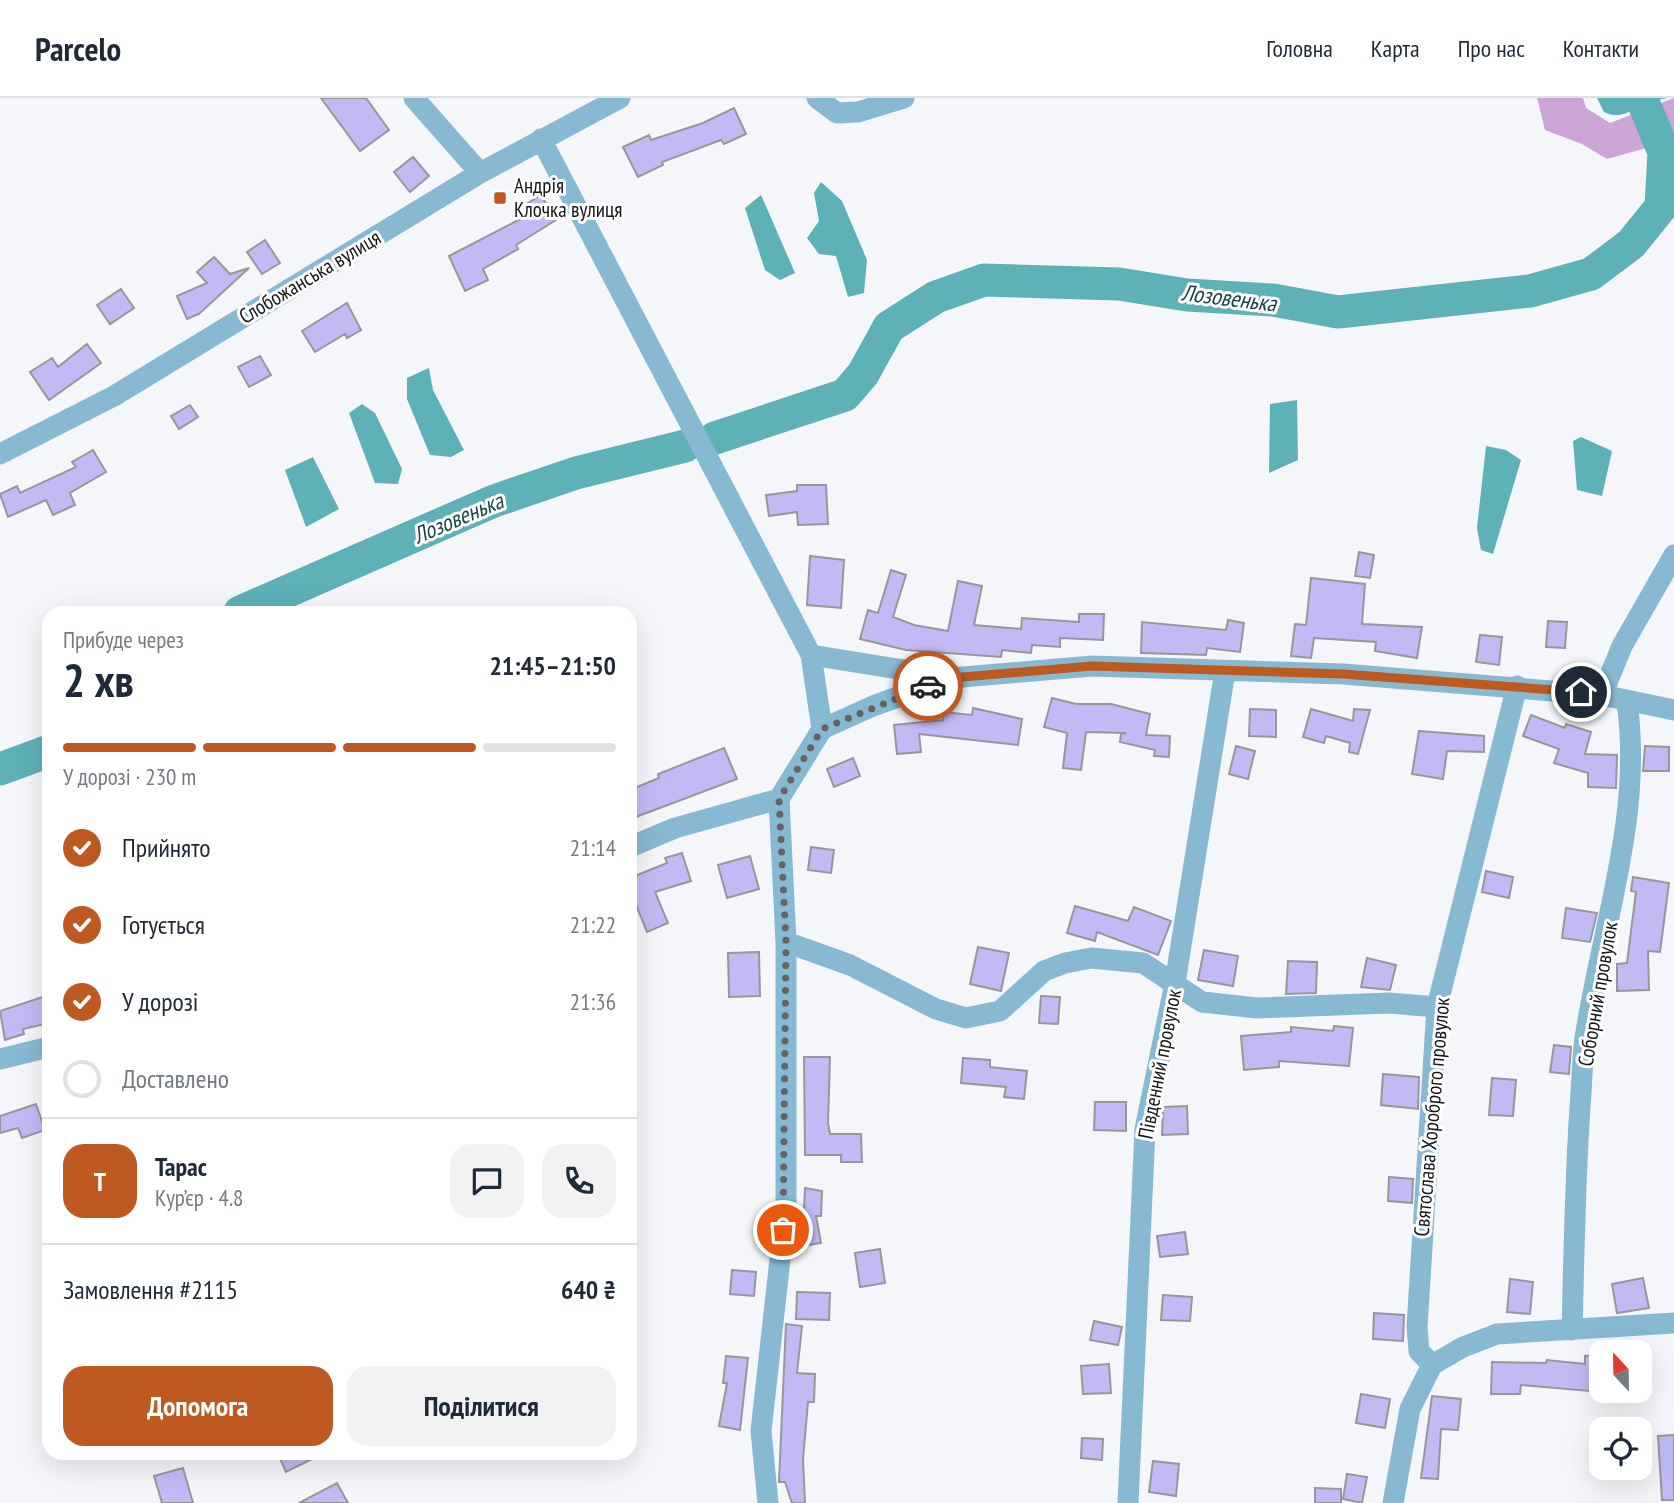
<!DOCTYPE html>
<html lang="uk">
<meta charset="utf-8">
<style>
:root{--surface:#fff;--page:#f2f2f3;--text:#1f2937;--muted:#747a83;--line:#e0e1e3;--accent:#bd5921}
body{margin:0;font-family:"PT Sans Narrow",sans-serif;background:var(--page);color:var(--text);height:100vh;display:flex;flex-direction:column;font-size:26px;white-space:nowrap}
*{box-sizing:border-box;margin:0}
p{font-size:23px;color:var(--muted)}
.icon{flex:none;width:38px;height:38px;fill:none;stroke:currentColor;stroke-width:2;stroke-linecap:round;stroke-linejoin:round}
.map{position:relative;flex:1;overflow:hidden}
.details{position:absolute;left:42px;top:508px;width:595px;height:854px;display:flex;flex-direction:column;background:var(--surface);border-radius:21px;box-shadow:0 7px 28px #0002}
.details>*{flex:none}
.needle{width:46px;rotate:338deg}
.controls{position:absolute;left:1589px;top:1242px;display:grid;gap:14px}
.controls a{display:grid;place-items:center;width:63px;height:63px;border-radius:14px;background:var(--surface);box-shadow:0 7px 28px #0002;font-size:35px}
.pin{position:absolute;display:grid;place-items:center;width:60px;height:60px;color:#fff;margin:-30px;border:4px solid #fff;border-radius:50%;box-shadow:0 2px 7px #0007}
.courier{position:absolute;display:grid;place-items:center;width:70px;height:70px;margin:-35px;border:5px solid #bd5921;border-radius:50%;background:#fff;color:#222;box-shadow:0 2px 9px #0007}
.summary em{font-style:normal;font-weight:600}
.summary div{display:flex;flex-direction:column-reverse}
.summary{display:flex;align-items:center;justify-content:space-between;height:119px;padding:0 21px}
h1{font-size:46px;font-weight:600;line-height:52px}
.bar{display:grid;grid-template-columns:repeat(4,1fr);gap:10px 7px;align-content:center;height:84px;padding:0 21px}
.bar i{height:9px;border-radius:5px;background:var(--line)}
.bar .selected{background:var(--accent)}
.bar p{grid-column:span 4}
.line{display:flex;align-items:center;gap:18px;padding:0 21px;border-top:2px solid var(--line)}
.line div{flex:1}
.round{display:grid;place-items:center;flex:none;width:74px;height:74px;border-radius:21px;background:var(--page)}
ol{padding:0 21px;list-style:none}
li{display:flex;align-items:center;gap:21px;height:77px}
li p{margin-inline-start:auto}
li .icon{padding:7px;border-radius:50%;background:var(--accent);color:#fff;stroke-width:4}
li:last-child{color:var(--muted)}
li i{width:38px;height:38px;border:4px solid var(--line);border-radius:50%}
.action{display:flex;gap:14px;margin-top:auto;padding:14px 21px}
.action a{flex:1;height:80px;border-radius:21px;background:var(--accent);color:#fff;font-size:28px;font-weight:600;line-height:80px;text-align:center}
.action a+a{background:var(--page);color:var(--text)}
header{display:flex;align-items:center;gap:42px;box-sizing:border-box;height:98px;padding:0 35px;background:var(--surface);border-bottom:2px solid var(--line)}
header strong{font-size:33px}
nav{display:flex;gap:38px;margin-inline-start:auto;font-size:24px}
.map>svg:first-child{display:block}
.forest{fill:#cba5d6}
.water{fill:#5eb1b7}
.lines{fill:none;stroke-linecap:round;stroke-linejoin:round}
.river{stroke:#5eb1b7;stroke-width:33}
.building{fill:#c1baf4;stroke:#97979b;stroke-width:2}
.minor{stroke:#87b9d2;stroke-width:21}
.done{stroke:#636466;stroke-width:7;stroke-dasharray:0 12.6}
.route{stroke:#bd5921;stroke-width:9}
.poi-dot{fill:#bd5921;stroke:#fff;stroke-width:2.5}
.labels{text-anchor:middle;stroke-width:6;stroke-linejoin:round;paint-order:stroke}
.poi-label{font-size:21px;fill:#151517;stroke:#fff;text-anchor:start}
.street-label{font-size:21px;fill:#151517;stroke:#fff}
.water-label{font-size:23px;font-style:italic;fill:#1a4245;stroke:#fff}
</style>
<header>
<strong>Parcelo</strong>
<nav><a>Головна</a><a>Карта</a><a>Про нас</a><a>Контакти</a></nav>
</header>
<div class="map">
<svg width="1674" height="1405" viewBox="0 0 1674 1405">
<rect width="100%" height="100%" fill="#f4f6fa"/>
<path class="forest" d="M 1537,0 L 1583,0 L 1586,10 L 1610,25 L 1674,0 L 1674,36 L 1650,49 L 1607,61 L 1582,46 L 1545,32 Z"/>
<path class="water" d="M 1597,0 L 1667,0 C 1660,2 1652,1 1645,5 C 1630,13 1621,22 1604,14 Z
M 821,84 L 842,103 L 867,162 L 864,195 L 848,199 L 836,158 L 819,156 L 807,140 L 819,123 L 814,95 Z
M 761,97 L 795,175 L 780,182 L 765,172 L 745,110 Z
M 429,270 L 433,292 L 464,352 L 451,359 L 430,357 L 407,301 L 407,280 Z
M 1297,302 L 1298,362 L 1269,375 L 1270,306 Z
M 362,306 L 375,315 L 402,371 L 398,386 L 375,385 L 349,315 Z
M 1581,339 L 1612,353 L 1602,398 L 1577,392 L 1573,343 Z
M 1486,348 L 1506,352 L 1521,362 L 1493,456 L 1481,452 L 1477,430 Z
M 313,359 L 339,411 L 306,429 L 285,372 Z"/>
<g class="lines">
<path class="river" d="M 715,340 L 845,297 L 863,276 L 889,229 L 936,199 L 984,182 L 1119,186 L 1187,197 L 1273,202 L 1338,214 L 1530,193 L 1591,176 L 1631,146 L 1661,109 L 1664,54 L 1644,6
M 240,514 L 494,403 L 576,375 L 685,348
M 0,671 L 49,653"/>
</g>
<path class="building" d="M 321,0 L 366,0 L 389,32 L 360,53 Z
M 734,10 L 746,36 L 724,46 L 721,42 L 662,64 L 663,67 L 638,79 L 623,49 L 649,37 L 651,42 L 703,25 Z
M 413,59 L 429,78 L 410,94 L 394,74 Z
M 541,97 L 556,122 L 516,147 L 518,151 L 483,171 L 488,182 L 465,193 L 449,158 L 528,117 L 523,108 Z
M 265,142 L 280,165 L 262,176 L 247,154 Z
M 214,159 L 230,176 L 249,170 L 199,216 L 187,221 L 177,198 L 207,185 L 197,174 Z
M 121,191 L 134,210 L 110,226 L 97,207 Z
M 347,205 L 361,232 L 347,240 L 345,236 L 315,254 L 302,233 Z
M 87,246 L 101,265 L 49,302 L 30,274 L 52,260 L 58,269 Z
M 260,258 L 271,277 L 249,289 L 238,269 Z
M 190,307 L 198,319 L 179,331 L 171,318 Z
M 93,352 L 106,374 L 70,395 L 75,407 L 53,417 L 46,402 L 8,419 L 0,396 L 17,388 L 20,395 L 76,369 L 72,364 Z
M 797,387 L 826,387 L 828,426 L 798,427 L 797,414 L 769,418 L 766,397 L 797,393 Z
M 1359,454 L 1374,457 L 1370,480 L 1355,478 Z
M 810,458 L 844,462 L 841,510 L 807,507 Z
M 891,472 L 906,477 L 893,519 L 914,527 L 948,533 L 958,483 L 982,488 L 974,527 L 1021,531 L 1022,520 L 1079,524 L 1079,516 L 1104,516 L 1103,542 L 1060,540 L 1060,549 L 1032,547 L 1031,555 L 1002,552 L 1001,559 L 906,552 L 860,541 L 868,512 L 878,515 Z
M 1311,480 L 1365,486 L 1362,526 L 1422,529 L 1417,560 L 1375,553 L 1376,544 L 1314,540 L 1311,560 L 1291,558 L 1295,526 L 1306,527 Z
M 1228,522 L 1244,525 L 1240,554 L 1207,550 L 1206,557 L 1141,555 L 1142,524 L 1226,532 Z
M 1548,523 L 1567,524 L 1565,550 L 1546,549 Z
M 1480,537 L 1502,539 L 1499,567 L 1476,564 Z
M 1052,600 L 1076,606 L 1111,606 L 1150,616 L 1146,637 L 1170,638 L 1169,659 L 1154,658 L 1155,652 L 1120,644 L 1121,636 L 1126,635 L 1086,634 L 1081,672 L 1063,670 L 1067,635 L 1044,629 Z
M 973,610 L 1022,621 L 1018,647 L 919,636 L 921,654 L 897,656 L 894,627 L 943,622 L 944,614 L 972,617 Z
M 1250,611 L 1276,612 L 1276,639 L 1249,638 Z
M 1311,611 L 1353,623 L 1354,611 L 1370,612 L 1358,656 L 1349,654 L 1350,645 L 1326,638 L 1324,645 L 1303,639 Z
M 1531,617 L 1565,630 L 1566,626 L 1591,634 L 1585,656 L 1617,657 L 1616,690 L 1588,689 L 1588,675 L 1554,665 L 1559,651 L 1523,638 Z
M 1419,633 L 1484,638 L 1484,654 L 1447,653 L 1443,681 L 1412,676 Z
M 1236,648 L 1255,653 L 1248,681 L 1229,676 Z
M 1645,648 L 1669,649 L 1669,673 L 1643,673 Z
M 724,650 L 737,681 L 633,720 L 630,692 L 659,680 L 658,676 Z
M 853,660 L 860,678 L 834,689 L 827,671 Z
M 811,749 L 834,752 L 831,775 L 808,772 Z
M 682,755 L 691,783 L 655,794 L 668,825 L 647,834 L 630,792 L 630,780 L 667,765 L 665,760 Z
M 750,758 L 759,791 L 727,800 L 718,767 Z
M 1486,773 L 1513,779 L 1509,800 L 1482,794 Z
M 1633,779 L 1669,785 L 1660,854 L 1648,853 L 1649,892 L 1617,893 L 1617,866 L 1627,865 L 1636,794 L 1631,793 Z
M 1075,808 L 1128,823 L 1134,809 L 1171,823 L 1158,857 L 1097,834 L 1095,843 L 1067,835 Z
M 1566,810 L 1597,815 L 1590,844 L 1562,840 Z
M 978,849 L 1009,855 L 1001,893 L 970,886 Z
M 1204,852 L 1238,858 L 1233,888 L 1198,882 Z
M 759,854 L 760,898 L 729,899 L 728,855 Z
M 1367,860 L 1396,867 L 1390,892 L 1361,889 Z
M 1288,863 L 1317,864 L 1316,895 L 1286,896 Z
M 49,897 L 49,925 L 23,931 L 24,936 L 5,942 L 0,913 Z
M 1041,898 L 1060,899 L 1058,926 L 1039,925 Z
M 1334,928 L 1353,930 L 1349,968 L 1279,963 L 1279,969 L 1244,972 L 1241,938 L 1291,934 L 1291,929 L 1333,933 Z
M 1554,947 L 1571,949 L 1569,976 L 1550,974 Z
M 804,959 L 830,959 L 828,1025 L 830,1036 L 861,1036 L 862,1064 L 841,1064 L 841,1057 L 805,1057 Z
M 963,960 L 990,962 L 990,969 L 1027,973 L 1024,1001 L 1004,999 L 1006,989 L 961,985 Z
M 1383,976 L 1419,979 L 1418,1011 L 1381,1007 Z
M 1492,980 L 1516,982 L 1513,1018 L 1489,1017 Z
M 1095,1004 L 1126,1004 L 1126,1033 L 1094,1032 Z
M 36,1006 L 45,1032 L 22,1040 L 18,1030 L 0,1035 L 0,1018 Z
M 1187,1008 L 1188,1036 L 1162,1037 L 1163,1009 Z
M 1389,1079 L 1413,1081 L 1412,1105 L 1388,1103 Z
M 805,1090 L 822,1093 L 821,1118 L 816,1118 L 821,1145 L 797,1149 L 796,1134 L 803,1133 Z
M 1185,1134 L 1188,1156 L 1160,1159 L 1157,1138 Z
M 880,1151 L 885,1185 L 860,1189 L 855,1155 Z
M 732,1172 L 756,1174 L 754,1198 L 730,1196 Z
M 1643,1180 L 1649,1210 L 1617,1215 L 1612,1186 Z
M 1510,1181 L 1533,1184 L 1530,1216 L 1507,1214 Z
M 797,1194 L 830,1195 L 829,1222 L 796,1221 Z
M 1163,1197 L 1192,1199 L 1190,1223 L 1161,1222 Z
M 1374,1215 L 1404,1217 L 1403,1243 L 1373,1241 Z
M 1094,1223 L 1122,1229 L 1118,1247 L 1090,1242 Z
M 786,1226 L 802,1228 L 797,1275 L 815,1276 L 814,1304 L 808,1304 L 803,1361 L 805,1405 L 792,1405 L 785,1384 L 779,1384 Z
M 1601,1257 L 1601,1294 L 1521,1287 L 1520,1296 L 1491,1296 L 1492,1264 L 1546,1265 L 1547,1262 L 1585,1266 L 1585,1258 Z
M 726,1258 L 748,1260 L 740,1332 L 719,1328 L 727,1285 L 723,1285 Z
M 1109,1266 L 1111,1295 L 1083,1296 L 1081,1268 Z
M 1361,1296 L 1390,1301 L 1385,1330 L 1356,1325 Z
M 1432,1298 L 1461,1301 L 1458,1332 L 1441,1331 L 1438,1381 L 1421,1380 Z
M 1674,1337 L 1674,1402 L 1662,1402 L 1658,1338 Z
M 1082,1340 L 1103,1341 L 1102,1362 L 1081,1360 Z
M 277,1354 L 326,1354 L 286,1374 Z
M 1153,1363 L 1179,1366 L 1176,1398 L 1149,1394 Z
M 183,1370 L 193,1405 L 162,1405 L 154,1378 Z
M 1347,1376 L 1367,1379 L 1362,1405 L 1343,1401 Z
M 337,1385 L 348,1405 L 299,1405 Z
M 1315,1390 L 1341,1391 L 1341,1405 L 1315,1405 Z"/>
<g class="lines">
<path class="minor" d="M 414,0 L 480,75
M 817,0 L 837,15 L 858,14 L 904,0
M 541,41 L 811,557 L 822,631
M 0,356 L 114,298 L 480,75 L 620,0
M 811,557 L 947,579
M 1602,597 L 1622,548 L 1674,457
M 630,749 L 675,730 L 779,701 L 822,631 L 873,608 L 951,580 L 1092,568 L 1343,576 L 1602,597 L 1674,612
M 786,844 L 850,867 L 936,911 L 966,920 L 1000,913 L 1044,873 L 1065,865 L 1091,860 L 1143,865 L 1202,904 L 1257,910 L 1389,905 L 1437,909
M 0,961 L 49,949
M 1572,1232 C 1574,1157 1575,1083 1580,1009 C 1582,986 1582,962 1585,940 C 1602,828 1643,718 1627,604
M 1432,1267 L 1419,1253 L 1417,1229 L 1437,909 L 1517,588
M 1432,1267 L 1463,1249 L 1497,1236 L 1674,1225
M 768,1405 L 761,1333 L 786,1107 L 786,844 L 779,701
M 1128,1405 L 1145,1031 L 1175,885 L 1225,573
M 1393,1405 L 1410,1311 L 1432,1267"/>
</g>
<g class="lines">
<path class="done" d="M 783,1132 L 786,844 L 779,701 L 822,631 L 928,588"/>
<path class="route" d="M 928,588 L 951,580 L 1092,568 L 1343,576 L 1581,594"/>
</g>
<rect class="poi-dot" x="493" y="93" width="14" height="14" rx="3.5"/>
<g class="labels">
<g class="poi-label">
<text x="514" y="95">Андрія<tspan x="514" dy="24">Клочка вулиця</tspan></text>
</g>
<g class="street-label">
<text transform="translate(310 179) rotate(-31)" y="7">Слобожанська вулиця</text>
<text transform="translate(1598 896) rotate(-80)" y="7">Соборний провулок</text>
<text transform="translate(1160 966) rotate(-79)" y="7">Південний провулок</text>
<text transform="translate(1432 1019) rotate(-85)" y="7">Святослава Хороброго провулок</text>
</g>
<g class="water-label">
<text transform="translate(1229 200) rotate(7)" y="8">Лозовенька</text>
<text transform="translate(458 420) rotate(-23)" y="8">Лозовенька</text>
</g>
</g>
</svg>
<div class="controls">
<a><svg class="needle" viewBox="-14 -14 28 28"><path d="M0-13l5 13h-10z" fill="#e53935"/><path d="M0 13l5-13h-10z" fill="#747a83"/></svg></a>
<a><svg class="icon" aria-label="locate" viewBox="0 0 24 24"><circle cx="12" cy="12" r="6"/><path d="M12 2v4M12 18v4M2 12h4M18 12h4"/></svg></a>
</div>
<div class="pin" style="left:783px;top:1132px;background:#ea580c"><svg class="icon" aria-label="bag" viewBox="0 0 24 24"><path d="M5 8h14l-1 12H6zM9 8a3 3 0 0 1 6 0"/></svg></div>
<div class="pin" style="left:1581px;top:594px;background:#1f2937"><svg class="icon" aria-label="home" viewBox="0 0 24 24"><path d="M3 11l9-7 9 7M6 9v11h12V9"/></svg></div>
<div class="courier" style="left:928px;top:588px"><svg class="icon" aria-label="car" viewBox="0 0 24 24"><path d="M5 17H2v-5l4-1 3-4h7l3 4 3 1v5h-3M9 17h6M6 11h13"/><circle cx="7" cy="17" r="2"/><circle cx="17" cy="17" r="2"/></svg></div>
<section class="details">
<div class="summary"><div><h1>2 хв</h1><p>Прибуде через</p></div><em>21:45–21:50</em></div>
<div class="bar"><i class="selected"></i><i class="selected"></i><i class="selected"></i><i></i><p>У дорозі · 230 m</p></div>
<ol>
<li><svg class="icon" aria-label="check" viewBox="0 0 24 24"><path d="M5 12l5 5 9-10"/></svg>Прийнято<p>21:14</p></li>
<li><svg class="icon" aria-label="check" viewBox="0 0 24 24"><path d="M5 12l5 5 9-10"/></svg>Готується<p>21:22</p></li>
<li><svg class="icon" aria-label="check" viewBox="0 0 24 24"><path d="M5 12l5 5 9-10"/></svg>У дорозі<p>21:36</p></li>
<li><i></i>Доставлено</li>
</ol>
<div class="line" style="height:126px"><b class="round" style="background:var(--accent);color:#fff">Т</b><div><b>Тарас</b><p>Кур’єр · 4.8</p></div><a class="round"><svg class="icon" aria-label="chat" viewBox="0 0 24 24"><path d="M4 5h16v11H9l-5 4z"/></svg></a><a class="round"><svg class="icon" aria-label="phone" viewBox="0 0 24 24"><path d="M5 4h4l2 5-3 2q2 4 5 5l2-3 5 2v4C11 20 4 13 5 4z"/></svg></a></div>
<div class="line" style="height:91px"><div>Замовлення #2115</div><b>640 ₴</b></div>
<div class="action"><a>Допомога</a><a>Поділитися</a></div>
</section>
</div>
